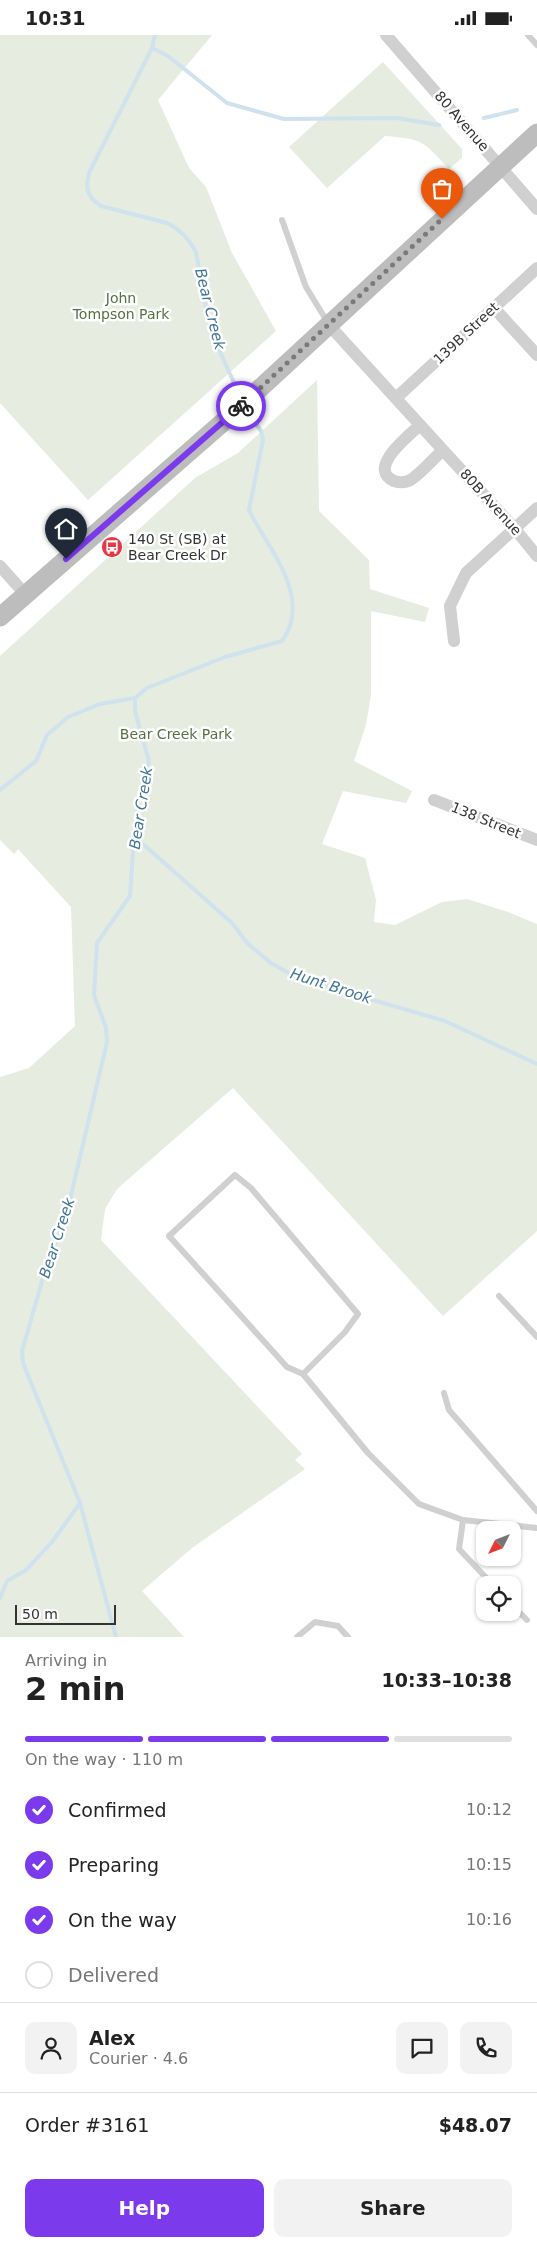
<!DOCTYPE html>
<meta charset="utf-8">
<style>
:root{--surface:#fff;--page:#f2f2f2;--text:#222;--muted:#767676;--line:#e0e0e0;--accent:#7c3aed}
body{margin:0;font-family:"DejaVu Sans",sans-serif;background:var(--page);color:var(--text);height:100vh;display:flex;flex-direction:column;font-size:19px;white-space:nowrap}
*{box-sizing:border-box;margin:0}
p{font-size:16px;color:var(--muted)}
.icon{flex:none;width:28px;height:28px;fill:none;stroke:currentColor;stroke-width:2;stroke-linecap:round;stroke-linejoin:round}
.map{position:relative;height:1602px;overflow:hidden}
.sheet{display:flex;flex-direction:column;background:var(--surface);flex:1}
.sheet>*{flex:none}
.needle{width:32px;rotate:228deg}
.buttons{position:absolute;left:476px;top:1486px;display:grid;gap:10px}
.buttons a{display:grid;place-items:center;width:45px;height:45px;border-radius:10px;background:var(--surface);box-shadow:0 1px 4px #0004;font-size:25px}
.scale{position:absolute;left:15px;bottom:12px;width:101px;box-sizing:border-box;padding-left:5px;border:2px solid #333;border-top:0;font-size:14px;line-height:18px;white-space:nowrap;color:#333;-webkit-text-stroke:4px #fff;paint-order:stroke}
.pin{position:absolute;display:grid;place-items:center;width:42px;height:42px;color:#fff;margin:-51px -21px;border-radius:50% 50% 50% 0;rotate:-45deg;box-shadow:0 0 5px #0007}
.pin .icon{rotate:45deg}
.courier{position:absolute;display:grid;place-items:center;width:50px;height:50px;margin:-25px;border:4px solid #7c3aed;border-radius:50%;background:#fff;color:#222;box-shadow:0 1px 6px #0007}
.summary em{font-style:normal;font-weight:800}
.summary div{display:flex;flex-direction:column-reverse}
.summary{display:flex;align-items:center;justify-content:space-between;height:85px;padding:0 25px}
h1{font-size:32px;font-weight:800;line-height:38px}
.bar{display:grid;grid-template-columns:repeat(4,1fr);gap:8px 5px;align-content:center;height:60px;padding:0 25px}
.bar i{height:6px;border-radius:4px;background:var(--line)}
.bar .selected{background:var(--accent)}
.bar p{grid-column:span 4}
.line{display:flex;align-items:center;gap:12px;padding:0 25px;border-top:1px solid var(--line)}
.line div{flex:1}
.round{display:grid;place-items:center;flex:none;width:52px;height:52px;border-radius:10px;background:var(--page)}
ol{padding:0 25px;list-style:none}
li{display:flex;align-items:center;gap:15px;height:55px}
li p{margin-inline-start:auto}
li .icon{padding:5px;border-radius:50%;background:var(--accent);color:#fff;stroke-width:4}
li:last-child{color:var(--muted)}
li i{width:28px;height:28px;border:2px solid var(--line);border-radius:50%}
.action{display:flex;gap:10px;margin-top:auto;padding:10px 25px}
.action a{flex:1;height:58px;border-radius:10px;background:var(--accent);color:#fff;font-size:20px;font-weight:800;line-height:58px;text-align:center}
.action a+a{background:var(--page);color:var(--text)}
.status{display:flex;justify-content:space-between;align-items:center;height:35px;padding:0 25px;background:var(--surface);direction:ltr}
.status svg{height:14px;fill:currentColor}
.map>svg:first-child{display:block}
.green{fill:#e6ecdf}
.lines{fill:none;stroke-linecap:round;stroke-linejoin:round}
.stream{stroke:#cfe2ee;stroke-width:4}
.service{stroke:#d0d0d0;stroke-width:6}
.minor{stroke:#d0d0d0;stroke-width:12}
.secondary{stroke:#bdbdbd;stroke-width:19}
.done{stroke:#7a7a7a;stroke-width:5;stroke-dasharray:0 9}
.route{stroke:#7c3aed;stroke-width:6}
.labels{text-anchor:middle;stroke-width:5;stroke-linejoin:round;paint-order:stroke}
.street-label{font-size:14px;fill:#333;stroke:#fff}
.park-label{font-size:14px;fill:#56703f;stroke:#fff}
.poi-label{font-size:14px;fill:#333;stroke:#fff;text-anchor:start}
.water-label{font-size:15px;font-style:italic;fill:#3f7597;stroke:#fff}
</style>
<div class="status"><b>10:31</b><svg viewBox="0 0 49 12"><path d="M0 12V9h3v3zM5 12V6h3v6zM10 12V3h3v9zM15 12V0h3v12zM26 1h20v11H26zM47 4h2v5h-2z"/></svg></div>
<div class="map">
<svg width="537" height="1602" viewBox="0 0 537 1602">
<rect width="100%" height="100%" fill="#fff"/>
<path class="green" d="M 0,0 L 212,0 L 158,65 L 189,133 L 206,152 L 232,218 L 276,296 L 88,465 L 0,368 Z
M 383,27 L 462,114 L 462,123 L 449,134 C 423,106 424,104 385,101 L 327,153 L 289,112 Z
M 317,345 L 319,476 L 369,525 L 370,554 L 429,573 L 425,587 L 371,576 L 371,660 L 366,690 L 354,726 L 412,756 L 406,768 L 343,756 L 322,809 L 365,823 L 376,865 L 374,887 L 395,890 L 442,867 L 467,864 L 508,877 L 537,889 L 537,1196 L 443,1281 L 233,1053 L 117,1154 L 105,1174 L 101,1205 L 302,1419 L 295,1425 L 305,1434 L 192,1513 L 142,1556 L 184,1602 L 0,1602 L 0,1042 L 29,1033 L 75,991 L 71,872 L 18,814 L 14,819 L 0,805 L 0,621 L 195,443 L 238,418 Z"/>
<g class="lines">
<path class="stream" d="M 155,0 L 152,13 L 89,138 C 85,153 87,162 101,171 L 167,188 C 180,194 189,204 196,217 L 208,285 L 215,306 L 241,363
M 152,13 L 168,21 L 227,68 L 284,84 L 397,83 L 439,90
M 484,83 L 517,75
M 0,755 L 36,726 L 47,700 L 68,682 L 100,669 L 135,663
M 134,801 L 232,888 L 248,909 L 271,928 L 297,943 L 445,986 L 537,1029
M 0,1563 L 7,1546 L 26,1535 L 52,1507 L 80,1468
M 116,1602 L 80,1468 L 23,1328 L 22,1316 L 47,1229 L 65,1186 L 107,1007 L 106,993 L 94,960 L 97,908 L 130,861 L 134,801 L 139,764 L 149,726 L 135,676 L 135,663 L 147,653 L 225,622 L 282,606 C 314,562 267,513 249,475 L 263,405 L 261,396 L 246,374"/>
<path class="service" d="M 528,0 L 537,10
M 282,185 L 306,252 L 328,288
M 499,1261 L 537,1302
M 303,1339 L 345,1297 L 358,1279 L 251,1153 L 235,1140 L 169,1201 L 287,1332 L 303,1339 L 368,1418 L 419,1469 L 463,1485 L 537,1493
M 444,1358 L 449,1375 L 537,1476
M 463,1485 L 459,1514 L 493,1550
M 512,1570 L 527,1585
M 297,1602 L 315,1587 L 338,1591 L 348,1602"/>
<path class="minor" d="M 386,0 L 537,174
M 494,273 L 537,320
M 328,289 L 515,494 L 537,521
M 396,363 L 537,233
M 420,390 C 410,400 366,433 394,446 C 400,448 406,448 412,444 C 423,436 433,424 443,415
M 0,531 L 25,559
M 454,606 L 450,571 L 466,538 L 537,473
M 434,765 L 537,805"/>
<path class="secondary" d="M 0,582 L 230,381 L 537,98"/>
</g>
<g class="lines">
<path class="done" d="M 241,371 L 442,184"/>
<path class="route" d="M 66,524 L 241,371"/>
</g>
<defs>
<g id="bus-disc" transform="scale(1.125)"><circle r="9.5" fill="#e63946" stroke="#fff"/><path d="M-5-6H5V4H4V6H2V4H-2V6H-4V4H-5ZM-3.5-4V0h7V-4ZM-3.5 1.2v1.5H-2V1.2ZM2 1.2v1.5H3.5V1.2Z" fill="#fff"/></g>
</defs>
<g fill-rule="evenodd">
<use href="#bus-disc" x="112" y="512"/>
</g>
<g class="labels">
<g class="street-label">
<text transform="translate(462 86) rotate(49)" y="5">80 Avenue</text>
<text transform="translate(466 298) rotate(-43)" y="5">139B Street</text>
<text transform="translate(491 467) rotate(48)" y="5">80B Avenue</text>
<text transform="translate(486 785) rotate(22)" y="5">138 Street</text>
</g>
<g class="park-label">
<text x="121" y="268">John<tspan x="121" dy="16">Tompson Park</tspan></text>
<text x="176" y="704">Bear Creek Park</text>
</g>
<g class="poi-label">
<text x="128" y="509">140 St (SB) at<tspan x="128" dy="16">Bear Creek Dr</tspan></text>
</g>
<g class="water-label">
<text transform="translate(210 274) rotate(76)" y="5">Bear Creek</text>
<text transform="translate(141 773) rotate(-81)" y="5">Bear Creek</text>
<text transform="translate(331 951) rotate(18)" y="5">Hunt Brook</text>
<text transform="translate(57 1203) rotate(-72)" y="5">Bear Creek</text>
</g>
</g>
</svg>
<div class="buttons">
<a><svg class="needle" viewBox="-14 -14 28 28"><path d="M0-13l5 13h-10z" fill="#e53935"/><path d="M0 13l5-13h-10z" fill="#767676"/></svg></a>
<a><svg class="icon" aria-label="locate" viewBox="0 0 24 24"><circle cx="12" cy="12" r="6"/><path d="M12 2v4M12 18v4M2 12h4M18 12h4"/></svg></a>
</div>
<div class="scale">50 m</div>
<div class="pin" style="left:442px;top:184px;background:#ea580c"><svg class="icon" aria-label="bag" viewBox="0 0 24 24"><path d="M5 8h14l-1 12H6zM9 8a3 3 0 0 1 6 0"/></svg></div>
<div class="pin" style="left:66px;top:524px;background:#1f2937"><svg class="icon" aria-label="home" viewBox="0 0 24 24"><path d="M3 11l9-7 9 7M6 9v11h12V9"/></svg></div>
<div class="courier" style="left:241px;top:371px"><svg class="icon" aria-label="bike" viewBox="0 0 24 24"><circle cx="6" cy="16" r="4"/><circle cx="18" cy="16" r="4"/><path d="M6 16l4-8h5l3 8M10 8l3 8H6M13 5h3"/></svg></div>
</div>
<section class="sheet">
<div class="summary"><div><h1>2 min</h1><p>Arriving in</p></div><em>10:33–10:38</em></div>
<div class="bar"><i class="selected"></i><i class="selected"></i><i class="selected"></i><i></i><p>On the way · 110 m</p></div>
<ol>
<li><svg class="icon" aria-label="check" viewBox="0 0 24 24"><path d="M5 12l5 5 9-10"/></svg>Confirmed<p>10:12</p></li>
<li><svg class="icon" aria-label="check" viewBox="0 0 24 24"><path d="M5 12l5 5 9-10"/></svg>Preparing<p>10:15</p></li>
<li><svg class="icon" aria-label="check" viewBox="0 0 24 24"><path d="M5 12l5 5 9-10"/></svg>On the way<p>10:16</p></li>
<li><i></i>Delivered</li>
</ol>
<div class="line" style="height:90px"><a class="round"><svg class="icon" aria-label="person" viewBox="0 0 24 24"><circle cx="12" cy="8" r="4"/><path d="M4 21q1-7 8-7t8 7"/></svg></a><div><b>Alex</b><p>Courier · 4.6</p></div><a class="round"><svg class="icon" aria-label="chat" viewBox="0 0 24 24"><path d="M4 5h16v11H9l-5 4z"/></svg></a><a class="round"><svg class="icon" aria-label="phone" viewBox="0 0 24 24"><path d="M5 4h4l2 5-3 2q2 4 5 5l2-3 5 2v4C11 20 4 13 5 4z"/></svg></a></div>
<div class="line" style="height:65px"><div>Order #3161</div><b>$48.07</b></div>
<div class="action"><a>Help</a><a>Share</a></div>
</section>
